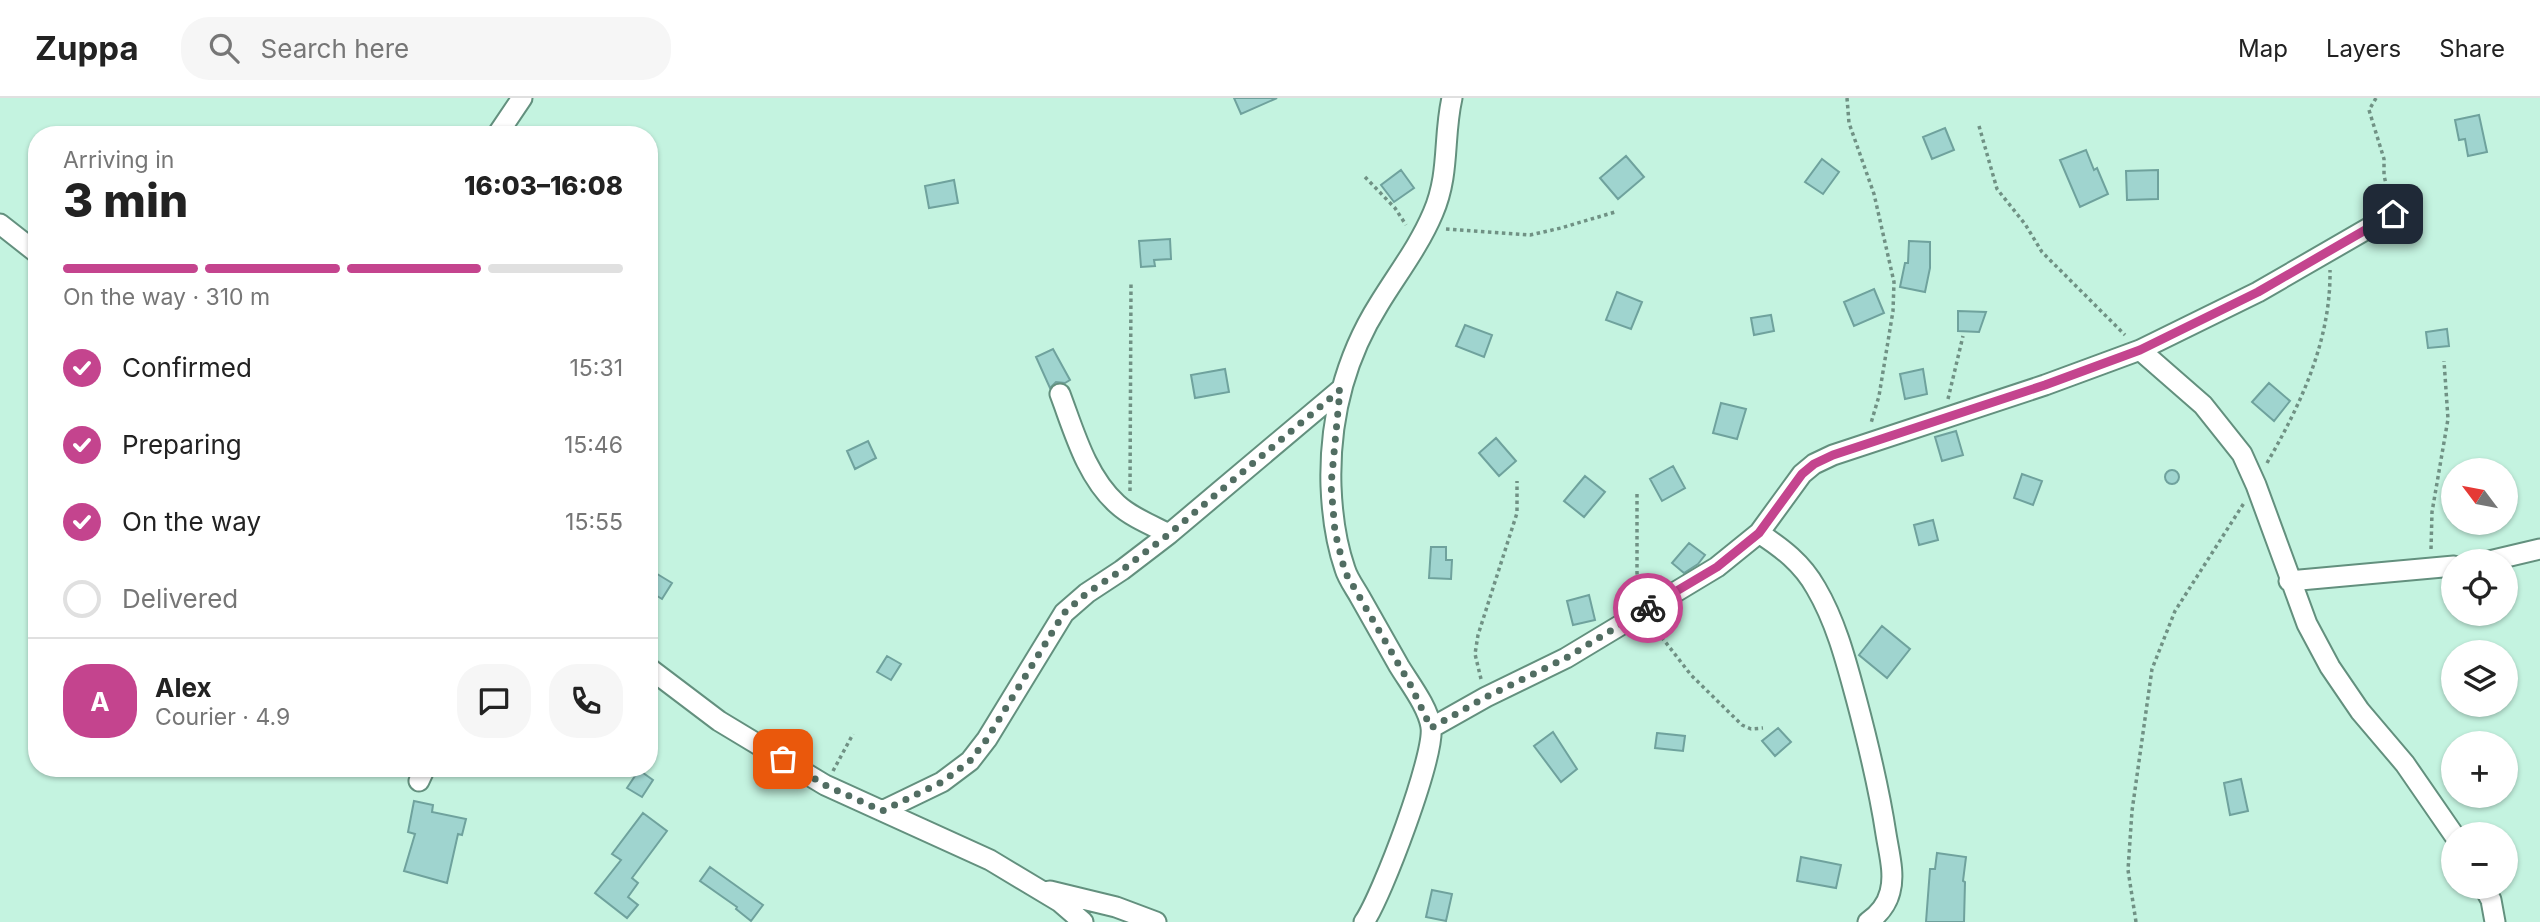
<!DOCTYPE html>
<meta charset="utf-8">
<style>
:root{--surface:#fff;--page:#f6f6f6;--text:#222;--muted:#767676;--line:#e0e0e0;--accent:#c4448e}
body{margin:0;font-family:Inter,sans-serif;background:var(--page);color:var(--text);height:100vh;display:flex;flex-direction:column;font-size:26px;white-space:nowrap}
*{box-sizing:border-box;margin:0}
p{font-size:23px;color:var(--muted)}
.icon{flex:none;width:38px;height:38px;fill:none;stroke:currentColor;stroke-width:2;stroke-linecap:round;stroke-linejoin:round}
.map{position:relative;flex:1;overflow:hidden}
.panel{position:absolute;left:28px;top:28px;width:630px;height:651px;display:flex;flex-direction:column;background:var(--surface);border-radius:28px;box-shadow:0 2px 5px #0004}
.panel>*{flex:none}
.needle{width:46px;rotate:302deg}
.buttons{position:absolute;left:2441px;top:360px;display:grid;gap:14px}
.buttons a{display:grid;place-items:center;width:77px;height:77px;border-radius:50%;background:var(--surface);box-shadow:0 2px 5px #0004;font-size:35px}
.pin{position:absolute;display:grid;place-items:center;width:60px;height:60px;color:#fff;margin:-30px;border-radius:14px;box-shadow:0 4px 10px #0006}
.courier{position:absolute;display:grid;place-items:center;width:70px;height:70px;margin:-35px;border:5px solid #c4448e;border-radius:50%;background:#fff;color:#222;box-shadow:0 2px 9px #0007}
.summary em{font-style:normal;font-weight:800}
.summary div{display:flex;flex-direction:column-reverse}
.summary{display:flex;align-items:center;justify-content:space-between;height:119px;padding:0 35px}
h1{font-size:46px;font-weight:800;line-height:52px}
.bar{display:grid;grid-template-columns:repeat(4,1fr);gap:10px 7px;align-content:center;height:84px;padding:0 35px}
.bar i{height:9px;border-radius:5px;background:var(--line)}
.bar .selected{background:var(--accent)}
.bar p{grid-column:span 4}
.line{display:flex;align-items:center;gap:18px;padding:0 35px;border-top:2px solid var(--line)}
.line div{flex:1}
.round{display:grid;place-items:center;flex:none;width:74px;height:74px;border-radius:28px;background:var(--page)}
ol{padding:0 35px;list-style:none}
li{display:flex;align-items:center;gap:21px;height:77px}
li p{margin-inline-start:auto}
li .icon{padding:7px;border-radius:50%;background:var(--accent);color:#fff;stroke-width:4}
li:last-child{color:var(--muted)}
li i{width:38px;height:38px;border:4px solid var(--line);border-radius:50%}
header{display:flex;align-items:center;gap:42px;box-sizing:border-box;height:98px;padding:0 35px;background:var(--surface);border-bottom:2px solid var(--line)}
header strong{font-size:33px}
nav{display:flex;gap:38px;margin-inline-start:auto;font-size:24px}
.search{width:490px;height:63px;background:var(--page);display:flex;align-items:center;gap:18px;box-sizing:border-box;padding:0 24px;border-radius:28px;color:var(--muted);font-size:26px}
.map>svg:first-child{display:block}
.building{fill:#9fd4cf;stroke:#6fa29d;stroke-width:2}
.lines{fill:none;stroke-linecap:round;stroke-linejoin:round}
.minor-casing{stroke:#63907e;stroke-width:23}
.path{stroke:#709184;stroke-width:3.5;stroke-dasharray:3.5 3.5;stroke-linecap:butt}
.minor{stroke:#fff;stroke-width:19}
.done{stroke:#516d62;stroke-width:7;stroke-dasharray:0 12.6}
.route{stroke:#c4448e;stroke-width:9}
</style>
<header>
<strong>Zuppa</strong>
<div class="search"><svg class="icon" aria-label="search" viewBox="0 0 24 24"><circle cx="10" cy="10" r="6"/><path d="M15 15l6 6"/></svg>Search here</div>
<nav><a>Map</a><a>Layers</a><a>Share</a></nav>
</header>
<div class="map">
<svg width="2540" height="824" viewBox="0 0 2540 824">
<rect width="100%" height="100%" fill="#c4f3e0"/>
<path class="building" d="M 1234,0 L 1277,0 L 1241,16 Z
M 2479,17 L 2487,54 L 2468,58 L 2465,41 L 2459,42 L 2455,22 Z
M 1945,30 L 1954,52 L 1932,61 L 1923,39 Z
M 2086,52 L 2094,72 L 2097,70 L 2108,96 L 2080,109 L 2060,62 Z
M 1626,58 L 1644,79 L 1618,101 L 1600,80 Z
M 1822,61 L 1839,74 L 1823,96 L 1805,84 Z
M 1401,72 L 1414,90 L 1394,104 L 1381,87 Z
M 2158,72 L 2158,101 L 2127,102 L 2126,73 Z
M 954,82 L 958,105 L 929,110 L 925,88 Z
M 1170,141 L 1171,161 L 1154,162 L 1155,168 L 1141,169 L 1139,143 Z
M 1909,143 L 1930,144 L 1930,170 L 1925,194 L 1900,189 L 1905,165 L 1908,165 Z
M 1874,191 L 1884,215 L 1854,228 L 1844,204 Z
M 1617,194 L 1642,204 L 1631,231 L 1606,222 Z
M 1958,213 L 1986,214 L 1979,234 L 1958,233 Z
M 1771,217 L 1774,233 L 1754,237 L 1751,220 Z
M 1465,227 L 1492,237 L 1484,259 L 1456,248 Z
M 2447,231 L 2449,248 L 2428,250 L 2426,234 Z
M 1053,251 L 1070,282 L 1065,285 L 1056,284 L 1050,290 L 1036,259 Z
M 1225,271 L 1229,294 L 1195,300 L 1191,277 Z
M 1923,271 L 1927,296 L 1905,301 L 1900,276 Z
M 2269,285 L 2290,303 L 2274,323 L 2252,304 Z
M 1721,305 L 1746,311 L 1737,341 L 1713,335 Z
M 1956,333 L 1963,357 L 1942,363 L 1935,339 Z
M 1496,340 L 1516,363 L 1499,378 L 1479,355 Z
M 868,343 L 876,360 L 855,371 L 847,353 Z
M 1673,368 L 1685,390 L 1662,403 L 1650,381 Z
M2165 379a7 7 0 1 1 14 0a7 7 0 1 1-14 0Z
M 2022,376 L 2042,383 L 2033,407 L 2014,400 Z
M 1585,378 L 1605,394 L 1584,419 L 1564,403 Z
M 1933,422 L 1938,442 L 1919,447 L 1914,427 Z
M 1689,445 L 1705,457 L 1698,466 L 1684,475 L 1672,465 Z
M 1431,449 L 1446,449 L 1446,462 L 1452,462 L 1451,481 L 1429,480 Z
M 649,471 L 672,485 L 662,501 L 649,493 Z
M 1589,497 L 1595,522 L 1573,527 L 1567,503 Z
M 1882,528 L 1910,551 L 1887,580 L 1859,557 Z
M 887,558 L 901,566 L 891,582 L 877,574 Z
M 1778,630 L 1791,644 L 1775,658 L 1762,643 Z
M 1553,634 L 1577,671 L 1561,684 L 1534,648 Z
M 1657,635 L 1685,638 L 1683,653 L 1655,650 Z
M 639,672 L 653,682 L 642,699 L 627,690 Z
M 2241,681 L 2248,713 L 2230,717 L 2224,685 Z
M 414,703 L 433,707 L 432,714 L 466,721 L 462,737 L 458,736 L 447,785 L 404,773 L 415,736 L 408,734 Z
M 643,715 L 667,733 L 632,780 L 638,785 L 628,799 L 638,807 L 627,820 L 595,795 L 621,762 L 612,756 Z
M 1937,755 L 1966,759 L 1963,783 L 1965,784 L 1964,824 L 1926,824 L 1930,771 L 1935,771 Z
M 1801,759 L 1841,767 L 1836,790 L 1797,783 Z
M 710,769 L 763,807 L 751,823 L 736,811 L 737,809 L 700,783 Z
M 1432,792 L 1452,796 L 1446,823 L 1426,819 Z"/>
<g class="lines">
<g class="minor-casing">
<path id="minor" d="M 497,37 L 522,0
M 0,126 L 37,155
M 2140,252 L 2203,307 L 2242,356 L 2256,387 L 2307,526 L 2330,569 L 2360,613 L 2405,666 L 2454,737
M 1060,296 C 1074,333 1086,378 1117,406 C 1131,419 1151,427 1169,436
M 1759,435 C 1782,450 1802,465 1816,490 C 1836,524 1846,563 1856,600 C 1868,645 1879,690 1886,736 C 1889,755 1895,776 1890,794 C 1887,806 1878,817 1868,824
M 2485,464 L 2540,451
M 2289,483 L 2454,468
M 649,570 L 719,623 L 825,687 L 990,762 L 1060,804 L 1083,824
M 1431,630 L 1486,599 L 1566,560 L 1717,469 L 1759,435 L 1802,376 L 1814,366 L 1833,357 L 2045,287 L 2140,252 L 2258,194 L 2393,116
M 419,683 L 425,670
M 882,713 L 942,684 L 970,663 L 987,641 L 1064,515 L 1087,495 L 1122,472 L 1169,436 L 1340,292
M 2484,789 L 2491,802 L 2495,824
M 1050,793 L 1116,809 L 1156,824
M 1364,824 C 1382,798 1435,658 1431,629 C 1428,609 1410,586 1399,568 C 1386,545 1373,522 1360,499 C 1355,490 1348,481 1345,471 C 1336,445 1332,415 1331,388 C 1329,323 1345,260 1379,206 C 1398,175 1419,148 1433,115 C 1450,76 1443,39 1452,0"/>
</g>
<path class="path" d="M 1847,0 L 1849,25 L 1874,96 L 1894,184 L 1893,213 L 1879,298 L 1871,325
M 2376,0 L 2369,12 L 2384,61 L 2384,77 L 2389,100
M 1979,28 L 1997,91 L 2025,126 L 2042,154 L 2125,237
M 1365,79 L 1395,110 L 1406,127
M 1446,131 L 1530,137 L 1561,130 L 1615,114
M 1948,301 L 1963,238
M 2267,365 C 2301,306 2331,242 2330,172
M 1130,393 L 1131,185
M 1637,396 L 1637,475 L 1640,496
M 2431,451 L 2432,414 L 2448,321 L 2444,263
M 1653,528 L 1691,577 L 1742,627 L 1751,631 L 1763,630
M 1481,581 L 1475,556 L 1478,537 L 1517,415 L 1517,383
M 833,673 L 853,636
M 2136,824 L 2128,772 L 2132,713 L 2152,571 L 2175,513 L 2244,405"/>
<use href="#minor" class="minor"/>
</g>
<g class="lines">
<path class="done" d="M 783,661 L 825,687 L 882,713 L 942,684 L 970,663 L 987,641 L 1064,515 L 1087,495 L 1122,472 L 1169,436 L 1340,292 L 1331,387 L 1335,434 L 1345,474 L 1410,586 L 1431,630 L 1486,599 L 1566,560 L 1648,510"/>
<path class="route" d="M 1648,510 L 1717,469 L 1759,435 L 1802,376 L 1814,366 L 1833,357 L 2045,287 L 2140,252 L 2258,194 L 2393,116"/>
</g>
</svg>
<div class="buttons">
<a><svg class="needle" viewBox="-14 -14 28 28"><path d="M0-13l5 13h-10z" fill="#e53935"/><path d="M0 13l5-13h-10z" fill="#767676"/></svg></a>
<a><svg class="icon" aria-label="locate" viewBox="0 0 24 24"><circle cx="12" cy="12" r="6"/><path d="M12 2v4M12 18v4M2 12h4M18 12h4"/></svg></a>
<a><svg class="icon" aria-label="layers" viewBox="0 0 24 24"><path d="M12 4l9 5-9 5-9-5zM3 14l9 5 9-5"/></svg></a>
<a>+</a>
<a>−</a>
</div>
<div class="pin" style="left:783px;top:661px;background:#ea580c"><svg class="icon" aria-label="bag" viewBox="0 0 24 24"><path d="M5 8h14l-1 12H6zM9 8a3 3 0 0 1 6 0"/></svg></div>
<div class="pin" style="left:2393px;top:116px;background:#1f2937"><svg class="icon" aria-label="home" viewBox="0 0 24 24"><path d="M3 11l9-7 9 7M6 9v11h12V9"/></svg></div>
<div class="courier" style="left:1648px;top:510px"><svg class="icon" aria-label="bike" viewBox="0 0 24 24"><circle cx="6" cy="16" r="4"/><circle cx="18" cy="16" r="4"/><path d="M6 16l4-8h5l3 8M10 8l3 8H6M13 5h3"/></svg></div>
<section class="panel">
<div class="summary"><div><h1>3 min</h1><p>Arriving in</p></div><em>16:03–16:08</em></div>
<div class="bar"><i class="selected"></i><i class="selected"></i><i class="selected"></i><i></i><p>On the way · 310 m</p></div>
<ol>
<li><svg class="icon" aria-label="check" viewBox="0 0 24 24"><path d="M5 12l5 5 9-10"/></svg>Confirmed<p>15:31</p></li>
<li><svg class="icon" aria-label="check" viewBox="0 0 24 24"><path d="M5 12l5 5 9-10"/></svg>Preparing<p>15:46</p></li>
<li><svg class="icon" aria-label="check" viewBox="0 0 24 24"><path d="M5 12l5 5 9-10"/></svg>On the way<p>15:55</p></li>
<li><i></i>Delivered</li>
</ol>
<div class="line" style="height:126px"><b class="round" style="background:var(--accent);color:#fff">A</b><div><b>Alex</b><p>Courier · 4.9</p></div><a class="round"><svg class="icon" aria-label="chat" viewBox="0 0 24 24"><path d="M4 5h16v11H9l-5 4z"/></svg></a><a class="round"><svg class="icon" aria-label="phone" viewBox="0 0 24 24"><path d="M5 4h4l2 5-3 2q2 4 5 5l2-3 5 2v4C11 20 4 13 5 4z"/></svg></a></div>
</section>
</div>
